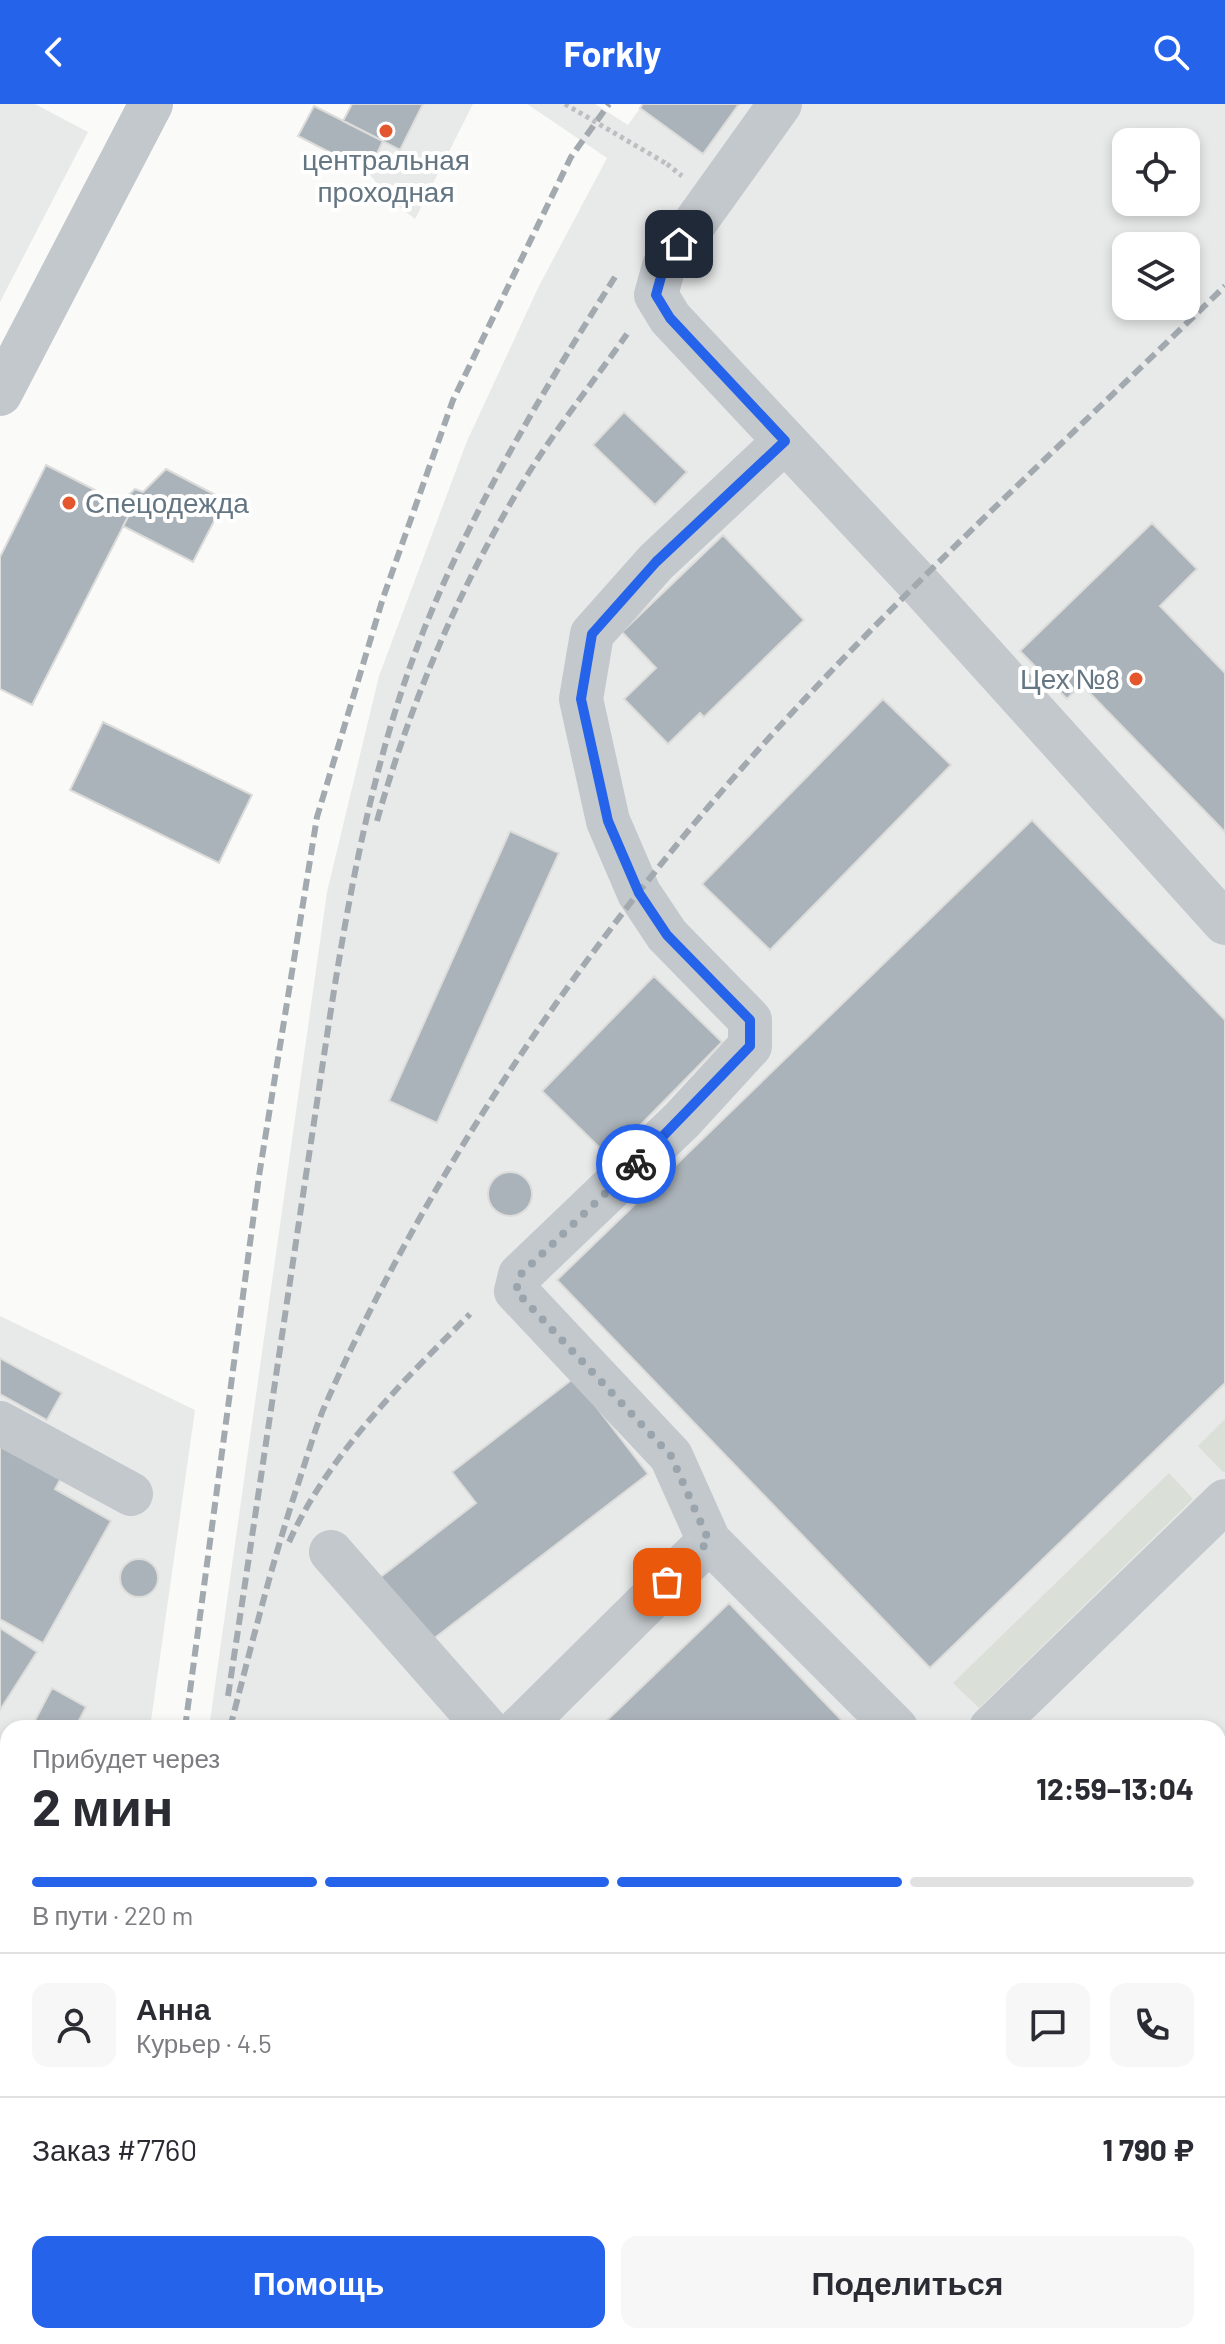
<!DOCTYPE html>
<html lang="ru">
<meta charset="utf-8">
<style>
:root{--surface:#fff;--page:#f7f7f7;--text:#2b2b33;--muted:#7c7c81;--line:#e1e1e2;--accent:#2563eb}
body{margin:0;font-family:Barlow,sans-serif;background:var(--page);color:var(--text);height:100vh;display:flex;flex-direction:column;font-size:30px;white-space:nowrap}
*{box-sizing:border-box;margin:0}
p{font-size:26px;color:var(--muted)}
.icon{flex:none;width:44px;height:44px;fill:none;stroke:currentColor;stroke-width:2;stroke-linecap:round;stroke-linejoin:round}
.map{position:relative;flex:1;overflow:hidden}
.details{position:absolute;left:0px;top:1616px;width:1226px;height:624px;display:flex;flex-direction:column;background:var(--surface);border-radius:24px 24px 0 0;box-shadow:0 4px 12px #0003}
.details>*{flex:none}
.fabs{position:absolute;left:1112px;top:24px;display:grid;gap:16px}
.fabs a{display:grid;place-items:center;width:88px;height:88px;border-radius:16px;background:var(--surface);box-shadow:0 4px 12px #0003;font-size:40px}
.pin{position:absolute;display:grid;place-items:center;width:68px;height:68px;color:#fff;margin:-34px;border-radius:16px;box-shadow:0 4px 12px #0006}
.courier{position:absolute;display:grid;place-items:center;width:80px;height:80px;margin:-40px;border:6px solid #2563eb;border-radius:50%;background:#fff;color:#222;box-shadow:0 2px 10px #0007}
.head em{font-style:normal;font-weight:700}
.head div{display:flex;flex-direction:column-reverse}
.head{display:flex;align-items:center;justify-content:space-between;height:136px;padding:0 32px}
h1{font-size:52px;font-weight:700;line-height:60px}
.bar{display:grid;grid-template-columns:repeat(4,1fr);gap:12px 8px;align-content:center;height:96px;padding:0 32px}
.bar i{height:10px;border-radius:6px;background:var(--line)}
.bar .on{background:var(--accent)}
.bar p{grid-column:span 4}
.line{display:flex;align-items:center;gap:20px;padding:0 32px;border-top:2px solid var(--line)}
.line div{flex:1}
.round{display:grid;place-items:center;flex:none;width:84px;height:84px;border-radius:16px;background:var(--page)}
.action{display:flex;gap:16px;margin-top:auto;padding:16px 32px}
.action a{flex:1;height:92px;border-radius:16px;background:var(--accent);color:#fff;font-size:32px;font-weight:700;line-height:92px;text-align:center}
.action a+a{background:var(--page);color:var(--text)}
header{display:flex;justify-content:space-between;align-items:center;height:104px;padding:0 32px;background:var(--accent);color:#fff;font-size:36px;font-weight:700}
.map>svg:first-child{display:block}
.built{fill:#e8e9e9;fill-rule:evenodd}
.green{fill:#dadfd7}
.water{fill:#bbc7cb}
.building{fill:#aab3b9;stroke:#dcdcda;stroke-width:2}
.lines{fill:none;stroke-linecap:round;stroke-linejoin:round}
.path{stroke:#bbbfc2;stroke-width:5;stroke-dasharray:4 4;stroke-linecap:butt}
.minor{stroke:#c3c8cc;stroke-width:44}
.rail{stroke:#a2aab0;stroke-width:6;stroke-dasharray:12 6;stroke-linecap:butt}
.path-bridge{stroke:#bbbfc2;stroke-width:5;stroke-dasharray:4 4;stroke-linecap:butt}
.done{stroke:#99a4ac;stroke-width:8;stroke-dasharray:0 14.4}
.route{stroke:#2563eb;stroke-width:10}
.poi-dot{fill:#e4572e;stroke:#fff;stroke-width:3}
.labels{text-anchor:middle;stroke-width:8;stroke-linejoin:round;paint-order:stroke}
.poi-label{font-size:28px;fill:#657683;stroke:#fff}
</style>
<header><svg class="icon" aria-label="back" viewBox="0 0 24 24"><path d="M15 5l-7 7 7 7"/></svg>Forkly<svg class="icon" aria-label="search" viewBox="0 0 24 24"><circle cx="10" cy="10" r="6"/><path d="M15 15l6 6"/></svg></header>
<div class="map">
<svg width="1225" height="2240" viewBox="0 0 1225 2240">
<rect width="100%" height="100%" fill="#fafaf8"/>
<path class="built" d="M 0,0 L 35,0 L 88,28 L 0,198 Z
M 352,0 L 473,0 L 415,115 L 389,95 L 368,68 L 383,37 L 343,17 Z
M 527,0 L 595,0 L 628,21 L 643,0 L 1225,0 L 1225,2240 L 1007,2240 L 1015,2232 L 1218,2232 L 1218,1624 L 209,1624 L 327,788 L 379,572 L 467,337 L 539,182 L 607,54 ZM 1126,38 L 1186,38 L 1186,98 L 1126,98 ZM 1126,142 L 1186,142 L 1186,202 L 1126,202 Z
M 0,1212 L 195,1306 L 150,1624 L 8,1624 L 8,2232 L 22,2232 L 20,2240 L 0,2240 Z
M 86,2232 L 873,2232 L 864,2240 L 83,2240 Z"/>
<path class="green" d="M 1225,1315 L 1225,1367 L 1223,1368 L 1198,1342 Z
M 1169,1369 L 1193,1395 L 979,1604 L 953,1579 Z"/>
<path class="water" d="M 873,2232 L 1015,2232 L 1007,2240 L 864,2240 Z"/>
<path class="building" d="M 352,0 L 423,0 L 400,46 L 343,17 Z
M 643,0 L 739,0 L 703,50 L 640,4 Z
M 314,2 L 383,37 L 368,68 L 298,32 Z
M 624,308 L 687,368 L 655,401 L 593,341 Z
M 46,361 L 132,405 L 32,601 L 0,585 L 0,453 Z
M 166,365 L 225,396 L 193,458 L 123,422 L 132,405 L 120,399 L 135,385 L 143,388 Z
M 1152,419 L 1197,465 L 1160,502 L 1225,569 L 1225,728 L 1081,580 L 1067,595 L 1020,547 Z
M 723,431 L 804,516 L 704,613 L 700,609 L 668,640 L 624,595 L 656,564 L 622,528 Z
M 883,595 L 951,661 L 770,846 L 702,780 Z
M 103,618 L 252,691 L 219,759 L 70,686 Z
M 1032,716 L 1225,916 L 1225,1279 L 930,1564 L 557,1176 Z
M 510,727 L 559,749 L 437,1019 L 389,997 Z
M 654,872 L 722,938 L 609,1053 L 542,987 Z
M488 1090a22 22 0 1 1 44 0a22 22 0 1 1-44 0Z
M 0,1254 L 62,1289 L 47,1316 L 0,1290 Z
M 574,1274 L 648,1370 L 428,1539 L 378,1475 L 476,1399 L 452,1368 Z
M 0,1337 L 67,1363 L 55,1385 L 111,1417 L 43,1539 L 0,1515 Z
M120 1474a19 19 0 1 1 38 0a19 19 0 1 1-38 0Z
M 729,1499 L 849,1624 L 599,1624 Z
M 0,1524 L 37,1548 L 0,1606 Z
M 52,1584 L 86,1603 L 75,1624 L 31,1624 Z
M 8,1726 L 8,1771 L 0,1763 L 0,1734 Z
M 0,1811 L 8,1811 L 8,1865 L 0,1864 Z
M 0,1988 L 8,1991 L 8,2232 L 22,2232 L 20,2240 L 0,2240 Z
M 561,2232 L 862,2232 L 853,2240 L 553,2240 Z"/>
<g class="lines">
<path class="path" d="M 667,60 L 682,72"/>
<path class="minor" d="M 780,0 L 664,162 L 656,191 L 670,214 L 919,480 L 1225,819
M 0,290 L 151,0
M 0,1319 L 131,1390
M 709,1437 L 671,1352 L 516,1187 L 520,1171 L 682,1016 L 750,942 L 750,916 L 667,831 L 639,789 L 608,717 L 581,595 L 592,530 L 656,458 L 785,337
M 331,1448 L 486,1624
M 520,1624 L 709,1437 L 896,1624
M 991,1624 L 1225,1397
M 1218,1946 L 1225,1953
M 1218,2098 L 1225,2091
M 501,2232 L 509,2240
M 1152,2232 L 1155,2240
M 393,2240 L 399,2232
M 1082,2240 L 1090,2232"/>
<path class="rail" d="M 377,717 C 411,596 462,477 528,370 C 558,322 594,277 627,230
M 289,1438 C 328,1351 403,1277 470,1210
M 228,1592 C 256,1408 283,1223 311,1038 C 337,867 359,690 423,528 C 473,403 543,287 615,173
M 185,1624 L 259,1072 L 317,713 L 383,494 L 453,296 L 571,53 L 609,0
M 230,1624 C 251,1543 271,1462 297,1383 C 306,1357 313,1331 323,1306 C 412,1104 539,909 679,738 C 843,538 1040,363 1225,182
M 1218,1702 L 1225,1695
M 1218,1846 L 1225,1840
M 61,2240 L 64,2232
M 150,2240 L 152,2232
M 664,2240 L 672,2232
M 807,2240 L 816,2232"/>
<path class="path-bridge" d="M 565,0 L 667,60"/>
</g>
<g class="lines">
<path class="done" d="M 636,1060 L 520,1171 L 516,1187 L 671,1352 L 709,1437 L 667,1478"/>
<path class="route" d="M 636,1060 L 750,942 L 750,916 L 667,831 L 639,789 L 608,717 L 581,595 L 592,530 L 656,458 L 785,337 L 670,214 L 656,191 L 664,162 L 679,140"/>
</g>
<g class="poi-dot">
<circle cx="386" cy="27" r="8"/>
<circle cx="69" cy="399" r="8"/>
<circle cx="1136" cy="575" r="8"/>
</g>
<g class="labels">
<g class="poi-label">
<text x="386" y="66">центральная<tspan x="386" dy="32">проходная</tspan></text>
<text x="85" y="409" text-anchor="start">Спецодежда</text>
<text x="1120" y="585" text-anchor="end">Цех №8</text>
</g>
</g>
</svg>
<div class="fabs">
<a><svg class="icon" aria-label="locate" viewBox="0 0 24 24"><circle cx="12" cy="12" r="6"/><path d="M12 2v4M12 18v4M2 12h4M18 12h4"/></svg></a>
<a><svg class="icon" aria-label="layers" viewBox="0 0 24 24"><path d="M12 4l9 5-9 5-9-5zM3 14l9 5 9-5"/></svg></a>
</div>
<div class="pin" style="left:667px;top:1478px;background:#ea580c"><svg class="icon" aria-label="bag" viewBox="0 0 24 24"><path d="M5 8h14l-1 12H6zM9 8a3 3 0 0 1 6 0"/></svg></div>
<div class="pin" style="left:679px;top:140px;background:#1f2937"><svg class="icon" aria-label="home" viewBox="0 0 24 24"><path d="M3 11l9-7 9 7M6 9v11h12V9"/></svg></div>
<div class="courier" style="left:636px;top:1060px"><svg class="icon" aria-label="bike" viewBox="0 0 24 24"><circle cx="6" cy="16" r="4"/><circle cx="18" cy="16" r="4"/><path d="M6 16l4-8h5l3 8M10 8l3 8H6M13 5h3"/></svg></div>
<section class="details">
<div class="head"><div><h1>2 мин</h1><p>Прибудет через</p></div><em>12:59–13:04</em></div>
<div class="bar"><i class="on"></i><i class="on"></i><i class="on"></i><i></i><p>В пути · 220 m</p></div>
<div class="line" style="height:144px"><a class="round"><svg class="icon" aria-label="person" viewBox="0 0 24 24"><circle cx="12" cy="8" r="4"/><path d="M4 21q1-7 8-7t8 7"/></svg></a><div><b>Анна</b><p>Курьер · 4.5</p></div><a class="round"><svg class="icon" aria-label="chat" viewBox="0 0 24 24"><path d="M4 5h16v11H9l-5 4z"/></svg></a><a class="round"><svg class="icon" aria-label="phone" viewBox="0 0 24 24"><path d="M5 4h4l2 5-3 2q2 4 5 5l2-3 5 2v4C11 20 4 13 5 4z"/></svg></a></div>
<div class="line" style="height:104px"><div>Заказ #7760</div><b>1 790 ₽</b></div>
<div class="action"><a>Помощь</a><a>Поделиться</a></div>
</section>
</div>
